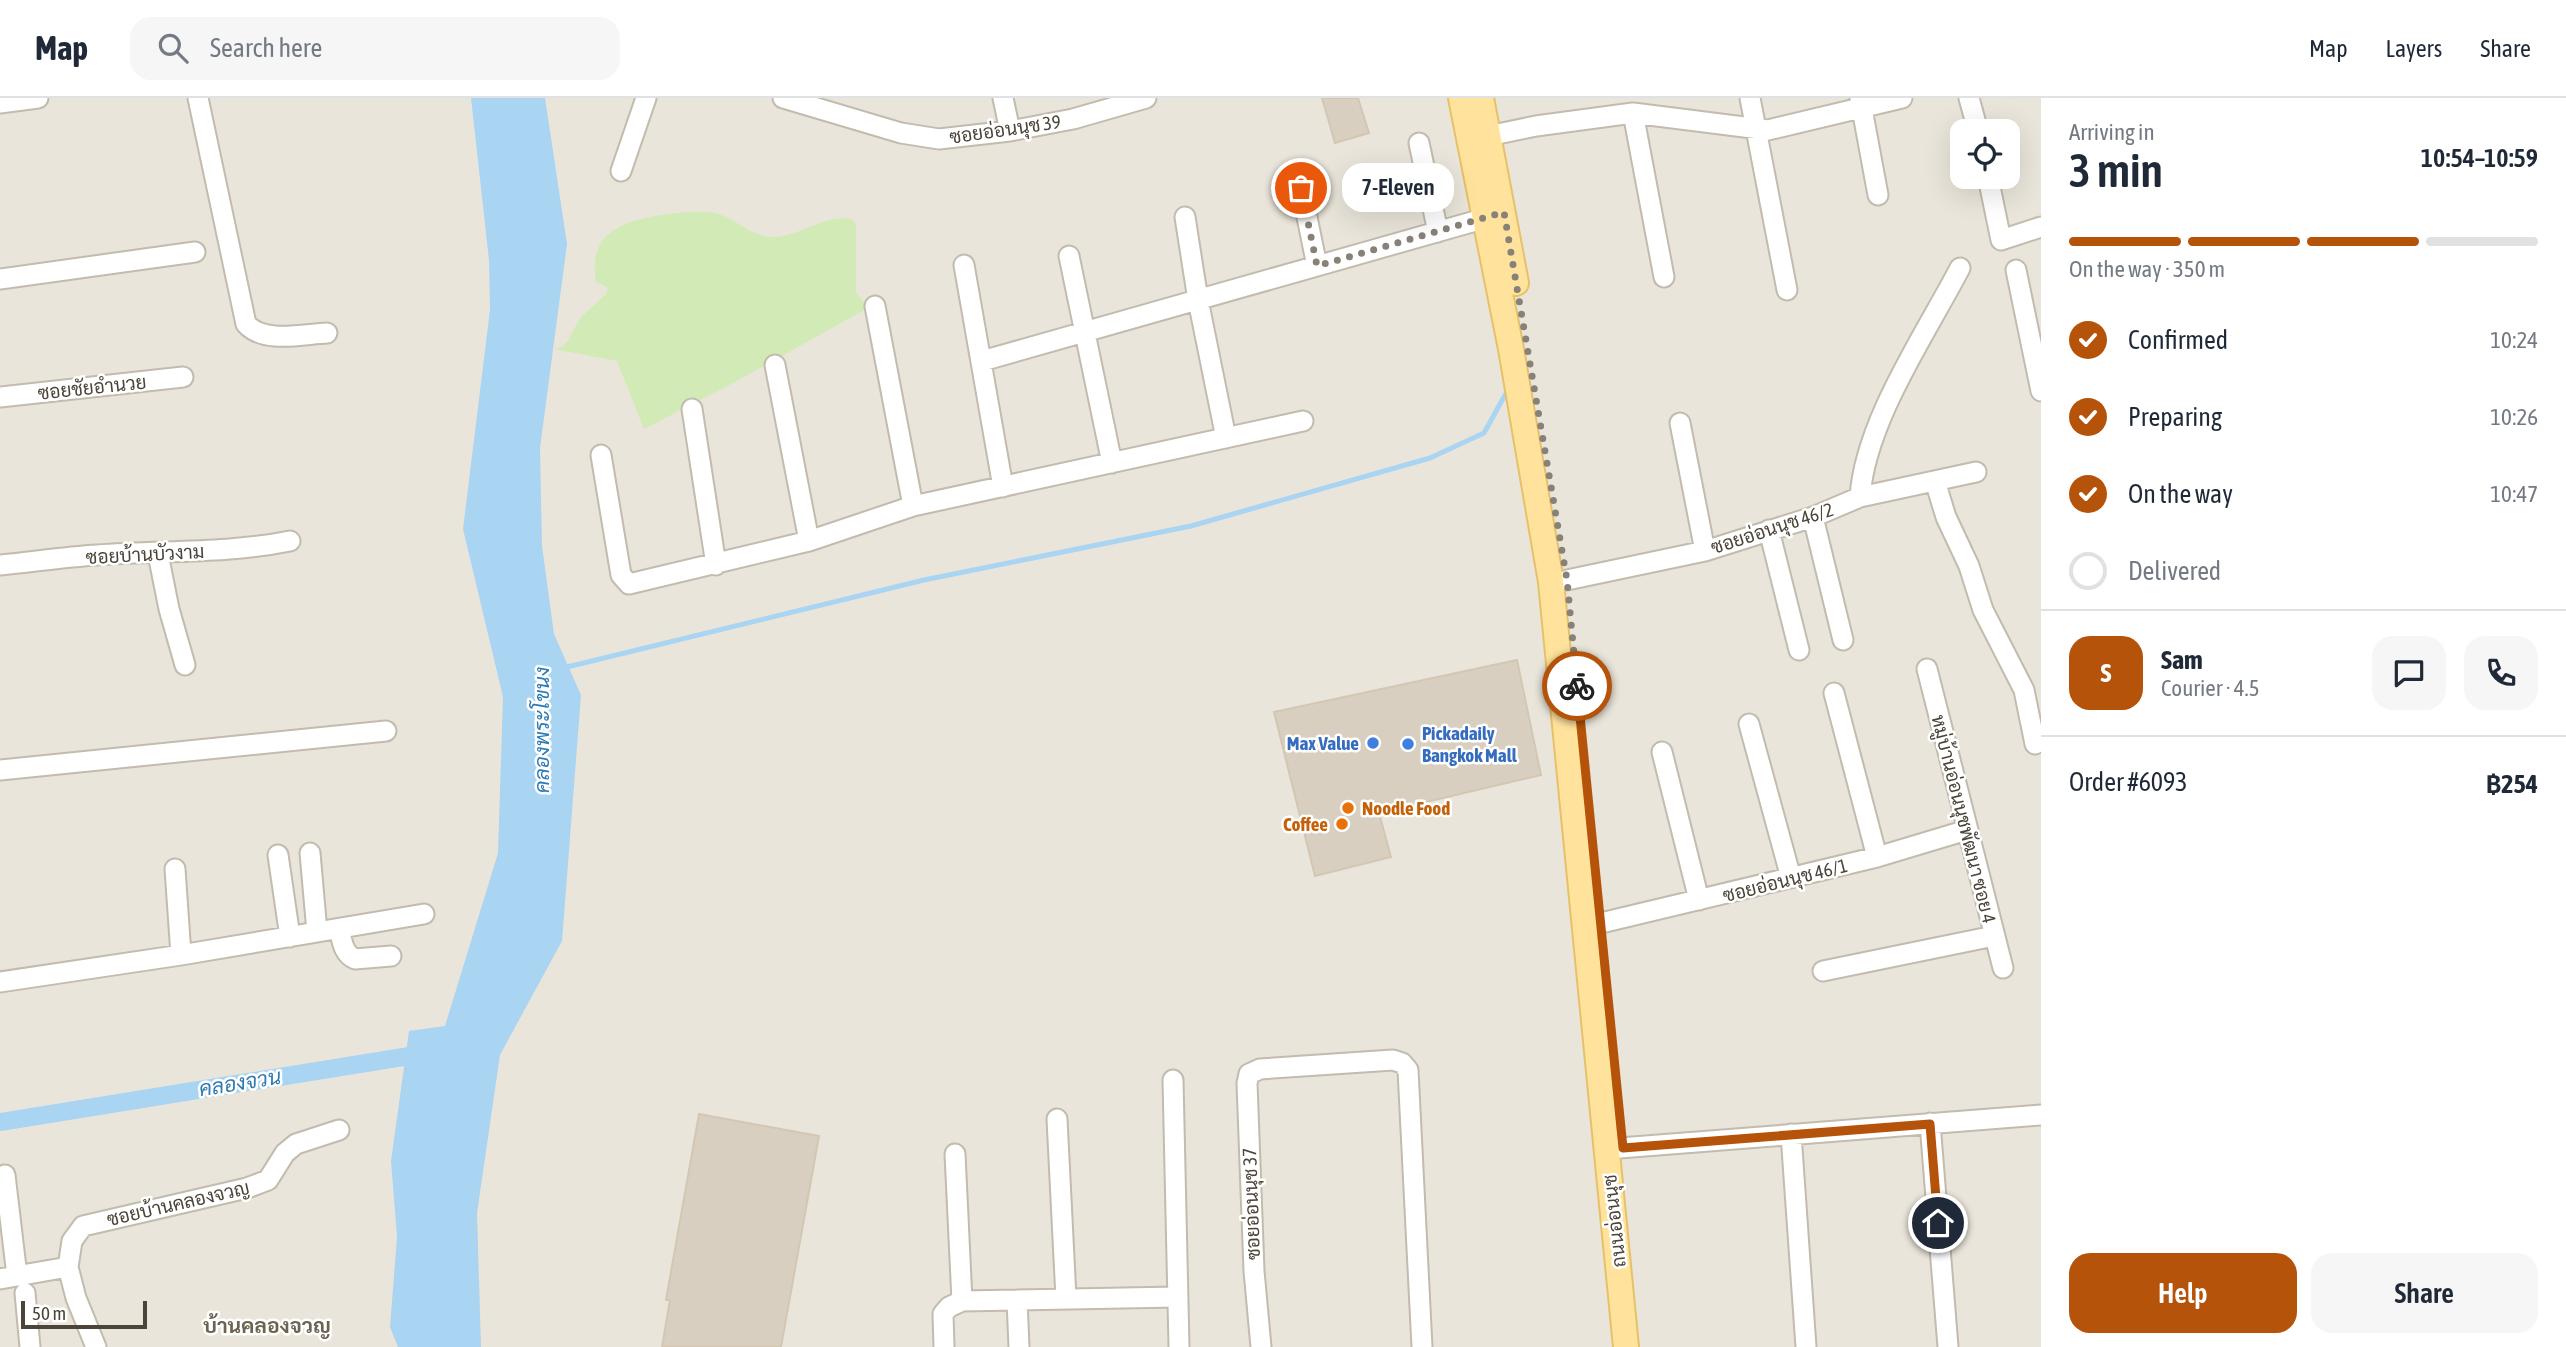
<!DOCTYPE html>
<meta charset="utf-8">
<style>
:root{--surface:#fff;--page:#f6f6f7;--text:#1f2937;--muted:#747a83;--line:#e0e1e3;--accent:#b45309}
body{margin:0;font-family:"Asap Condensed",Sarabun,sans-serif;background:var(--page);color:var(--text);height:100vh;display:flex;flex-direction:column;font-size:26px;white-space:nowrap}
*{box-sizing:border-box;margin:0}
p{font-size:23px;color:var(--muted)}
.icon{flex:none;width:38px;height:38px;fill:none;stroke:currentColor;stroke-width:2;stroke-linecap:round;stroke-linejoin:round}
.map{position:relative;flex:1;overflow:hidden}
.side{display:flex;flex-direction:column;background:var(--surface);width:525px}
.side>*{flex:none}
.tools{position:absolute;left:1950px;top:21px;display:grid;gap:14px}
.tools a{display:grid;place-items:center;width:70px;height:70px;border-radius:14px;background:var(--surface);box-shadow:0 7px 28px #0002;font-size:35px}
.scale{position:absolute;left:21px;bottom:18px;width:126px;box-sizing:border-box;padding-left:7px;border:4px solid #4b4439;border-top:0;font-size:19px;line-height:24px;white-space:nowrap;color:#4b4439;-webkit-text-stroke:5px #fff;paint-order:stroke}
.pin{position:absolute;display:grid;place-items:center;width:60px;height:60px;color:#fff;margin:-30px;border:4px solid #fff;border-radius:50%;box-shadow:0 2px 7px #0007}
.courier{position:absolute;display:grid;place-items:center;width:70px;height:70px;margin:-35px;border:5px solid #b45309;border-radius:50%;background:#fff;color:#222;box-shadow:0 2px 9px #0007}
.bubble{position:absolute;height:49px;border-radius:21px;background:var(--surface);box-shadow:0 7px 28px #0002;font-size:23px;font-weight:600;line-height:49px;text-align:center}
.overview em{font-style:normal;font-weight:600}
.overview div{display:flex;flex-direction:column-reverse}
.overview{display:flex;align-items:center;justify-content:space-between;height:119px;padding:0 28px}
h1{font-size:46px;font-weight:600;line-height:52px}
.bar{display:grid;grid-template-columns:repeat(4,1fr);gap:10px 7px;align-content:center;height:84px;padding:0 28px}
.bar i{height:9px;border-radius:5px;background:var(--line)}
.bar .selected{background:var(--accent)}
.bar p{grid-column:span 4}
.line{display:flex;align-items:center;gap:18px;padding:0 28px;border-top:2px solid var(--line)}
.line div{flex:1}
.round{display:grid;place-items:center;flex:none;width:74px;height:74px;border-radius:21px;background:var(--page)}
ol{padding:0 28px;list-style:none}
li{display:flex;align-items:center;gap:21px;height:77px}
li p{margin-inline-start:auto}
li .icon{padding:7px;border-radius:50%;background:var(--accent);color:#fff;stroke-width:4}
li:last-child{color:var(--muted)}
li i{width:38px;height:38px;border:4px solid var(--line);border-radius:50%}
.action{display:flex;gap:14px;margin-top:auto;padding:14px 28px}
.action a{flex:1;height:80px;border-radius:21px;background:var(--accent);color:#fff;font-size:28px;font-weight:600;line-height:80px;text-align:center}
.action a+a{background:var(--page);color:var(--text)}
header{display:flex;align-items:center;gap:42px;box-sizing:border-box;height:98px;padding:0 35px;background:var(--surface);border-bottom:2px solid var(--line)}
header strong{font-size:33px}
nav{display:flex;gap:38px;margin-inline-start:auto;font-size:24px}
.search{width:490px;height:63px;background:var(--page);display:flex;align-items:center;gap:18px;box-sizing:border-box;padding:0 24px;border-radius:21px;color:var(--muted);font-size:26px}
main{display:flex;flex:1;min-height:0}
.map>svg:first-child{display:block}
.residential{fill:#eae5da;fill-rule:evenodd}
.green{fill:#d2eab5}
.water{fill:#a9d4f2}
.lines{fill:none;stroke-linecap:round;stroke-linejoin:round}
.stream{stroke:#a9d4f2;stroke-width:5}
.canal{stroke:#a9d4f2;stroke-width:18}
.building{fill:#d8cfc1;stroke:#d3c7b4;stroke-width:2}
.minor-casing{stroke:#c2bbae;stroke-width:23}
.major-casing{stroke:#e6c16a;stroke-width:28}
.minor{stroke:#fff;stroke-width:19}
.major{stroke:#ffe39c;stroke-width:24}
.done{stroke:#878178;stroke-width:7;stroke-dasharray:0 12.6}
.route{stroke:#b45309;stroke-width:9}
.shop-dot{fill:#3f7fe0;stroke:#fff;stroke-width:2.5}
.food-dot{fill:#e8710a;stroke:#fff;stroke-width:2.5}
.labels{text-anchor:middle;stroke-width:5;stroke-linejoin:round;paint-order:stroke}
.street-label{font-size:19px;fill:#4b4439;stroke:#fff}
.shop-label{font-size:19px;font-weight:bold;fill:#366cbe;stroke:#fff;text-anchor:start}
.food-label{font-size:19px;font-weight:bold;fill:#c56008;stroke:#fff;text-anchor:start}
.water-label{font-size:21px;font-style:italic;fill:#2e7ab2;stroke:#fff}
.neighbourhood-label{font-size:21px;font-weight:bold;fill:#6e6250;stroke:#fff}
</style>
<header>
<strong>Map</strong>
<div class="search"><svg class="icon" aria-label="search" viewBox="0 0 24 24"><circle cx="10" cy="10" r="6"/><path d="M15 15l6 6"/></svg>Search here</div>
<nav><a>Map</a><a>Layers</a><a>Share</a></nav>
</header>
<main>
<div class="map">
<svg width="2041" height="1249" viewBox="0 0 2041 1249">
<rect width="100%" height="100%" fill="#f6f3ec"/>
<path class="residential" d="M 0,0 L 2041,0 L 2041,1249 L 0,1249 ZM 1962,33 L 2007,33 L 2007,79 L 1962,79 Z"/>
<path class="green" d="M 687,114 C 697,114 709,113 719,116 C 739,123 751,139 774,139 C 801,138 824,116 852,121 L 856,126 L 856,194 L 868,210 L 733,285 L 644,331 L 617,263 L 554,251 L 562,249 L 567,244 L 580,220 L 606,196 L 608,190 L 596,184 C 585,123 643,119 687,114 Z"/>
<path class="water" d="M 471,0 L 545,0 L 567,146 L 540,350 L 542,448 L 554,536 L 581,597 L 562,843 L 500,957 L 477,1115 L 481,1249 L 398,1249 L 390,1229 L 397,1139 L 391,1063 L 409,933 L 445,928 L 498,755 L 503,599 L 463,431 L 490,212 L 489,162 Z"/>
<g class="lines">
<path class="stream" d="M 563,570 L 924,482 L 1191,428 L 1430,360 L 1484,335 L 1505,297"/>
<path class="canal" d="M 0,1024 L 428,955"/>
</g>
<path class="building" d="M 1322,0 L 1358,0 L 1369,35 L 1335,45 Z
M 1517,562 L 1541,677 L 1379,715 L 1391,759 L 1315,778 L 1274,614 Z
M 699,1016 L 819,1038 L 781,1249 L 662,1249 L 670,1202 L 666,1202 Z"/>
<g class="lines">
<g class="minor-casing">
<path id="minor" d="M 198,0 L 246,226 C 264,246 303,236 327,235
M 783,0 L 901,35 L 939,41 L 1010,33 L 1073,21 L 1146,0
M 1003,0 L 1010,33
M 1750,0 L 1787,192
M 1860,0 L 1878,97
M 1969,0 L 1978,33
M 0,5 L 38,0
M 1633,15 L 1664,179
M 1488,38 L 1536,28 L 1633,15 L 1768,32 L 1902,0
M 1419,45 L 1438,134
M 621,73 L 646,0
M 1988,79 L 2001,142 L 2041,129
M 1301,90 L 1317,168
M 1185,119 L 1198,202 L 1226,340
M 1069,158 L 1112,365
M 964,167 L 1003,389
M 2016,172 L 2041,293
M 0,181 L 195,154
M 875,208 L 913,408
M 982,263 L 1486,120
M 775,267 L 809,443
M 0,299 L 183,279
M 692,311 L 716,467
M 1680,325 L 1705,453
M 601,357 L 621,477 L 629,486 L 809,443 L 913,408 L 1303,323
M 1935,383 L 1946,419 L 1969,468 L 1983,512 L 2024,592 L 2035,646
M 1860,399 C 1865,324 1925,237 1960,170
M 1813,419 L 1843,542
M 1769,432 L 1799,552
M 158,456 L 169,511 L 185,567
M 0,467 C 32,464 64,459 97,457 C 161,452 226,456 290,443
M 1567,482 L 1705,453 L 1813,419 L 1860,399 L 1976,374
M 1927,571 L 2003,870
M 1834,595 L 1877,759
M 1749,626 L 1791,780
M 1662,654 L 1699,802
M 0,672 L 386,633
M 310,755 L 317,834
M 278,757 L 290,839
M 175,771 L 181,857
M 1601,825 L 1877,759 L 1967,732
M 339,831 C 342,842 343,856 355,861 L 391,858
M 1823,873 L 1994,838
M 0,884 L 181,857 L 424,816
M 1173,982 L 1179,1249
M 1057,1021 L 1066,1200
M 1930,1025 L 1948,1249
M 1791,1036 L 1806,1249
M 1607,1051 L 2041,1017
M 955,1056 L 962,1203 L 1017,1202 L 1019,1249
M 5,1077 L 17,1178
M 68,1169 L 72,1143 L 83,1128 L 247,1090 L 268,1082 L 285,1055 L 296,1046 L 339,1032
M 0,1181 L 68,1169 L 76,1200 L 96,1249
M 25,1195 L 30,1249
M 1017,1202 L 1177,1199
M 944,1249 L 943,1216 L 949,1209 L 962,1203
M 1261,1249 L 1254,1173 L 1247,985 L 1249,976 L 1260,971 L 1393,962 L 1402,965 L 1408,972 L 1422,1249"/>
</g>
<g class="major-casing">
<path id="major" d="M 1461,0 L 1511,251 L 1551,484 L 1626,1249
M 1481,0 L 1516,185"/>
</g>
<use href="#minor" class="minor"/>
<use href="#major" class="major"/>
</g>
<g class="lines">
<path class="done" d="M 1301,90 L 1317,168 L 1504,114 L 1567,482 L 1577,588"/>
<path class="route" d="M 1577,588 L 1623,1050 L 1930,1026 L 1938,1125"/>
</g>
<g class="shop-dot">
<circle cx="1373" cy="645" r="7"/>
<circle cx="1408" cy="646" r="7"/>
</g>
<g class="food-dot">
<circle cx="1348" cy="710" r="7"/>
<circle cx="1342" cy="726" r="7"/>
</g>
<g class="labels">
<g class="street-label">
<text transform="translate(1005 31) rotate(-8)" y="7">ซอยอ่อนนุช 39</text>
<text transform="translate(92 289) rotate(-6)" y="7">ซอยชัยอำนวย</text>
<text transform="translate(1772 430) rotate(-18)" y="7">ซอยอ่อนนุช 46/2</text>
<text transform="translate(145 456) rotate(-3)" y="7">ซอยบ้านบัวงาม</text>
<text transform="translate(1964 721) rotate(76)" y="7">หมู่บ้านอ่อนนุชพัฒนา ซอย 4</text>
<text transform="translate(1785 782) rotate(-14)" y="7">ซอยอ่อนนุช 46/1</text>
<text transform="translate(178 1105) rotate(-13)" y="7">ซอยบ้านคลองจวญ</text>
<text transform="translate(1251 1106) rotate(-92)" y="7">ซอยอ่อนนุช 37</text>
<text transform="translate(1614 1123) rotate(-96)" y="7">ถนนอ่อนนุช</text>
</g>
<g class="shop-label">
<text x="1422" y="642">Pickadaily<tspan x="1422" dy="22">Bangkok Mall</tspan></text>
<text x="1359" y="652" text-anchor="end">Max Value</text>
</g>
<g class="food-label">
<text x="1362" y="717">Noodle Food</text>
<text x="1328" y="733" text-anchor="end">Coffee</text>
</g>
<g class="water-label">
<text transform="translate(542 632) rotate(-90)" y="7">คลองพระโขนง</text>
<text transform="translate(240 985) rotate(-9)" y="7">คลองจวน</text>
</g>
<g class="neighbourhood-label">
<text x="267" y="1235">บ้านคลองจวญ</text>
</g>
</g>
</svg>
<div class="tools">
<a><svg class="icon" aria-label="locate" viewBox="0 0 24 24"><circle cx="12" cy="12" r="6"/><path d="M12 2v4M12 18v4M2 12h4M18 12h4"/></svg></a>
</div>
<div class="scale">50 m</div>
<div class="pin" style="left:1301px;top:90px;background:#ea580c"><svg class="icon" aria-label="bag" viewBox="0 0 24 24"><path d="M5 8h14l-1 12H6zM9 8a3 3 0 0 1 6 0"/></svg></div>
<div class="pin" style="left:1938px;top:1125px;background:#1f2937"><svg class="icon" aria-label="home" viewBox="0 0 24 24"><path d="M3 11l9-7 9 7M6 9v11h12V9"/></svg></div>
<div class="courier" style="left:1577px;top:588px"><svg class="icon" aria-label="bike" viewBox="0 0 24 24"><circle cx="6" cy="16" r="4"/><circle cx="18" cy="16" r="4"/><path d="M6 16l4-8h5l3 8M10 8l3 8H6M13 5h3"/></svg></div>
<div class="bubble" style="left:1342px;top:65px;width:112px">7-Eleven</div>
</div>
<section class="side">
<div class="overview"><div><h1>3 min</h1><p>Arriving in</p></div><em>10:54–10:59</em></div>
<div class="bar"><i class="selected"></i><i class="selected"></i><i class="selected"></i><i></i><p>On the way · 350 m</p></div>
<ol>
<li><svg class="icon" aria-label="check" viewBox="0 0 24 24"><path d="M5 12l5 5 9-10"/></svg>Confirmed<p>10:24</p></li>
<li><svg class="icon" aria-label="check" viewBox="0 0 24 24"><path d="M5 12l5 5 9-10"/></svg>Preparing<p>10:26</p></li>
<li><svg class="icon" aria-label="check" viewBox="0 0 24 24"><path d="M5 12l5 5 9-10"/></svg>On the way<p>10:47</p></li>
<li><i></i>Delivered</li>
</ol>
<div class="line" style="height:126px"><b class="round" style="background:var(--accent);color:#fff">S</b><div><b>Sam</b><p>Courier · 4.5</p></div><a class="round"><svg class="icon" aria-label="chat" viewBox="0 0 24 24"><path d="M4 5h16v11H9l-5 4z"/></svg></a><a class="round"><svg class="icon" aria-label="phone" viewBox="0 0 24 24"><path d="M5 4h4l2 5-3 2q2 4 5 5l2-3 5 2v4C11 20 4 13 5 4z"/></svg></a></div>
<div class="line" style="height:91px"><div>Order #6093</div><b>฿254</b></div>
<div class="action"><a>Help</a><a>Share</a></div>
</section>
</main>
